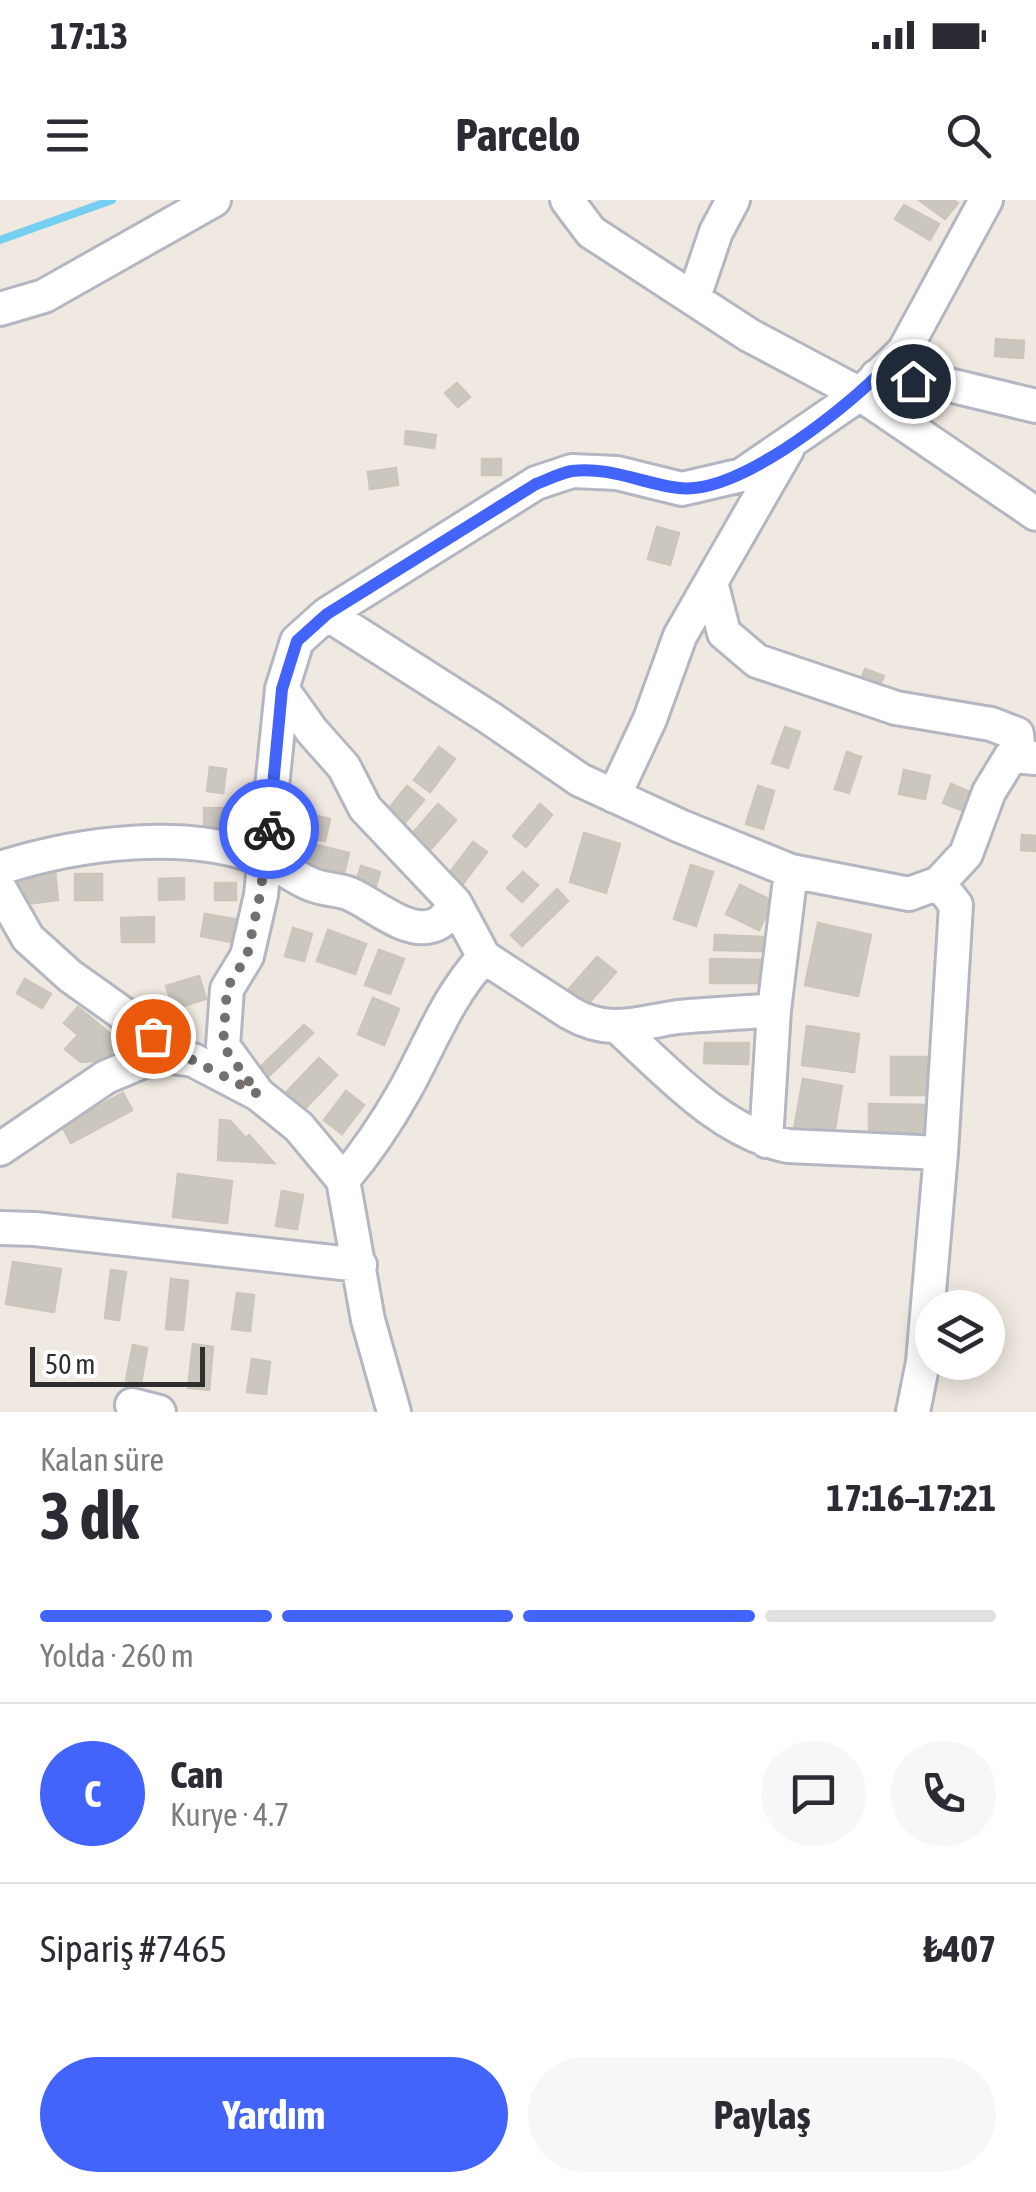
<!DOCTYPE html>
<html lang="tr">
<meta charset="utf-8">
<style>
:root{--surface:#fff;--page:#f7f7f7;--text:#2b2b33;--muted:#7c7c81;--line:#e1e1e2;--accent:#4264fb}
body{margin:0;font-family:"Asap Condensed",sans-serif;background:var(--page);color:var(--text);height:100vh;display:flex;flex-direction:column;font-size:38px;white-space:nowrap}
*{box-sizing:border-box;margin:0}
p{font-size:32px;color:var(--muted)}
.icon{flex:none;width:55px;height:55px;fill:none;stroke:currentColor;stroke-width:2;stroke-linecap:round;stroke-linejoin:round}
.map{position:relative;height:1212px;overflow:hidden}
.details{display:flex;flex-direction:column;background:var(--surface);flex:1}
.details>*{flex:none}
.controls{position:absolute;left:915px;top:1090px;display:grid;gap:20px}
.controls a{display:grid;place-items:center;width:90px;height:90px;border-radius:50%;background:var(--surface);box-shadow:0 5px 25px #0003;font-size:50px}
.scale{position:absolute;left:30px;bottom:25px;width:175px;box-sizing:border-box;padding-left:10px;border:5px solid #2e2e2e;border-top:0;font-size:28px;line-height:35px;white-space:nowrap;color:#2e2e2e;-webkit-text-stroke:8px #fff;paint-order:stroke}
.pin{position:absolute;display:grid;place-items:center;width:85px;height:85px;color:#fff;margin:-42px;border:5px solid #fff;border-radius:50%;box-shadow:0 2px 10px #0007}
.courier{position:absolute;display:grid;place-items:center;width:100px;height:100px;margin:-50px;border:8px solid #4264fb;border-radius:50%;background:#fff;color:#222;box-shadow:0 2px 12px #0007}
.headline em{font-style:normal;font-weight:700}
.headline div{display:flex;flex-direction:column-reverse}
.headline{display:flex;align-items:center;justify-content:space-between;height:170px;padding:0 40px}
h1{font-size:65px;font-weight:700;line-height:75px}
.bar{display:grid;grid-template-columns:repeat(4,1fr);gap:15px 10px;align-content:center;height:120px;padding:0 40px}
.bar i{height:12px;border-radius:8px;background:var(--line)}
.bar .selected{background:var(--accent)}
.bar p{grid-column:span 4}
.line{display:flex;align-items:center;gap:25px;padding:0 40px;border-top:2px solid var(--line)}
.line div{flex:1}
.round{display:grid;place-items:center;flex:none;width:105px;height:105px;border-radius:52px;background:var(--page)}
.button{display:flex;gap:20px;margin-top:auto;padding:20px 40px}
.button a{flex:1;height:115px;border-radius:60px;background:var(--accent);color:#fff;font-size:40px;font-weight:700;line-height:115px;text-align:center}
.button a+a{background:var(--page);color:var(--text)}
.status{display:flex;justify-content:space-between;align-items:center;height:70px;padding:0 50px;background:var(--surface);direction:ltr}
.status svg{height:28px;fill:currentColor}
header{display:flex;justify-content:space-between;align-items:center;height:130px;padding:0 40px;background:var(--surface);font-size:45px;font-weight:700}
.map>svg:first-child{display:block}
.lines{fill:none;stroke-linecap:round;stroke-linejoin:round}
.stream{stroke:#75cff0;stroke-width:8}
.building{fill:#cbc7bf;stroke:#cbc5ba;stroke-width:2.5}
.minor-casing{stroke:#b4b7c1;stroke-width:38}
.minor{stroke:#fff;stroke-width:32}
.done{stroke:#726f6d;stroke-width:10;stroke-dasharray:0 18}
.route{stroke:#4264fb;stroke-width:12}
</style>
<div class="status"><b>17:13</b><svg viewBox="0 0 49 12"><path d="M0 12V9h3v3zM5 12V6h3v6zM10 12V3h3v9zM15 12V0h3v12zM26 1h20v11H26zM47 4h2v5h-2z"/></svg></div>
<header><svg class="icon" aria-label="menu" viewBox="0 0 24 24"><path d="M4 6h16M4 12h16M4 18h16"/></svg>Parcelo<svg class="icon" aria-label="search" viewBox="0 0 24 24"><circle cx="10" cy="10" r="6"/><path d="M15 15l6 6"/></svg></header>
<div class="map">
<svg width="1036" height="1212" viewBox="0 0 1036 1212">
<rect width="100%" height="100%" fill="#efe9e1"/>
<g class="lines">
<path class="stream" d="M 0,40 L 112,0"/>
</g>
<path class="building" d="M 919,0 L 953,0 L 958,3 L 945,19 Z
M 904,5 L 939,24 L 930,40 L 895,19 Z
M 996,139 L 1024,141 L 1023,158 L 995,156 Z
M 457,183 L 470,197 L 458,207 L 445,193 Z
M 406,231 L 436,235 L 434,248 L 405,244 Z
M 482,259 L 501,259 L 501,275 L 482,275 Z
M 396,268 L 398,285 L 370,289 L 368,272 Z
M 657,327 L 679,333 L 670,365 L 648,359 Z
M 865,469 L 884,476 L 878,489 L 860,482 Z
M 785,527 L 800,532 L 788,568 L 772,563 Z
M 439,547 L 455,559 L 430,592 L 414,580 Z
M 847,552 L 861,557 L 849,593 L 835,589 Z
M 210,567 L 226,569 L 223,593 L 207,591 Z
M 904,570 L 930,576 L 925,599 L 899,594 Z
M 951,584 L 972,593 L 964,611 L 943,603 Z
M 407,586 L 424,600 L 398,631 L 382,617 Z
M 758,586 L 774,591 L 763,629 L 746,624 Z
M 438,604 L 456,620 L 424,657 L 406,641 Z
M 540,604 L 552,615 L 526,647 L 513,636 Z
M 204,608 L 231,608 L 231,631 L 204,631 Z
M 300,612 L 330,619 L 325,641 L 295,635 Z
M 584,633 L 620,644 L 606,693 L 570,682 Z
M 1022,635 L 1036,636 L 1036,651 L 1021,650 Z
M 304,642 L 349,653 L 342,681 L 297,671 Z
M 473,642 L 487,652 L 458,690 L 444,680 Z
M 691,665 L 713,672 L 696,726 L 674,719 Z
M 361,666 L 380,672 L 375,689 L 356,682 Z
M 55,672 L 58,700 L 18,705 L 15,676 Z
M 523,672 L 538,685 L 522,702 L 507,688 Z
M 75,674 L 102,674 L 102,700 L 75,700 Z
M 184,678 L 184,699 L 159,700 L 159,679 Z
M 215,683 L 236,683 L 236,700 L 215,700 Z
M 740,685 L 773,701 L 759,730 L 726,714 Z
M 557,689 L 568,701 L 522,746 L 511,735 Z
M 205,714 L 235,719 L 231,742 L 201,736 Z
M 154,717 L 154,742 L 122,742 L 121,718 Z
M 818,723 L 871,735 L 858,796 L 805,785 Z
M 293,728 L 312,734 L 304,761 L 285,756 Z
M 328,730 L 366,744 L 355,774 L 317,761 Z
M 715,735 L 763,737 L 763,751 L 714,750 Z
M 379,750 L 404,759 L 390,794 L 365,785 Z
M 597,757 L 616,772 L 587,805 L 569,789 Z
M 710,759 L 762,760 L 761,783 L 710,783 Z
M 199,776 L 206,799 L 174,809 L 166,786 Z
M 25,779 L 51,794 L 42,808 L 17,793 Z
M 373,798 L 399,809 L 384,845 L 358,834 Z
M 78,807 L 120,842 L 105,860 L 81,862 L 65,849 L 78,835 L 64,823 Z
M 304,825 L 313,833 L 261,884 L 252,875 Z
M 807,826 L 859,834 L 854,872 L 802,865 Z
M 705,843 L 749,843 L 748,864 L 704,863 Z
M 891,857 L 934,857 L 934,895 L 891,895 Z
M 319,858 L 337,875 L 298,916 L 280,899 Z
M 803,879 L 842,886 L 833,941 L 793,935 Z
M 346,891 L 364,905 L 342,934 L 324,920 Z
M 123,893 L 132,910 L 71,943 L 62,926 Z
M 869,904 L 934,905 L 934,947 L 869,946 Z
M 220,920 L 230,921 L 246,938 L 249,935 L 274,963 L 218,960 Z
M 178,974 L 232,981 L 227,1023 L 173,1017 Z
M 282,991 L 303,995 L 297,1029 L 276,1026 Z
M 13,1062 L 61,1069 L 54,1112 L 6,1104 Z
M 111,1070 L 126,1072 L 119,1120 L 105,1118 Z
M 171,1079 L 188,1081 L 183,1130 L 166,1129 Z
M 237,1093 L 254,1095 L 250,1131 L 232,1129 Z
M 193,1144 L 213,1147 L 209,1190 L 188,1188 Z
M 133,1145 L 147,1148 L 141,1183 L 126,1180 Z
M 252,1159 L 270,1162 L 266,1194 L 247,1192 Z"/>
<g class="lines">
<g class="minor-casing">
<path id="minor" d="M 567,0 L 591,32 L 749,135 L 860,194 L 1036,314
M 694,97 L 716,32 L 733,0
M 0,109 L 44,96 L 214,0
M 877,176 L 949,185 L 1036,206
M 711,382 L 724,433 L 757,461 L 896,508 L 991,524 L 1017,534 L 1019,557
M 327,414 L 490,518 L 580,580 L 680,626 L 791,671 L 909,694 L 939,683 L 966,654 L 989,592 L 1011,556 L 1036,558
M 282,489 L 312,531 L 344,567 L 365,608 L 455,703 L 484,757 L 570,813 C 610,836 636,823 678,817 C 710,814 742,813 774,810
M 614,596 L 650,519 L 680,436 L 788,248
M 0,668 C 78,643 188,628 265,660 C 282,666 296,679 313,685 C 325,690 339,689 350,694 C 373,704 401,730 427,727 C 443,725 447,715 455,703
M 0,689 L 28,738 L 70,776 L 153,835 L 158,855
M 620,829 C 669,874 721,932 788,946 L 941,953
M 258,894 L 223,846 L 227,789 L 247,756 L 261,695 L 282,489 L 297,441 L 327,414 L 536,283 L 572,271 L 617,273 L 682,289 L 742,275 L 860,194 L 904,151 L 986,0
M 766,941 L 774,810 L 791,671
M 0,949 L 106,877 L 158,855 L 193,860 L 258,894 L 299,927 L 343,980 L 368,1120 L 394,1212
M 343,980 C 367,952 387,922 405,890 C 431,843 447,797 484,757
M 0,1028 L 35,1029 L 360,1065
M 132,1205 L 159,1212
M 913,1212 L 923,1162 L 941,953 L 956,705 L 939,683"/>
</g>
<use href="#minor" class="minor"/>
</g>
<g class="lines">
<path class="done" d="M 153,836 L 158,855 L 193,860 L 258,894 L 223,846 L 227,788 L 247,756 L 260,695 L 269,629"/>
<path class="route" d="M 269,629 L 282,489 L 297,441 L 327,414 L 536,284 C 547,280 560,273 572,271 C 609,266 644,284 679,288 C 736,295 837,215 877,176 L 913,181"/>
</g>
</svg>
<div class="controls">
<a><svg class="icon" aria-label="layers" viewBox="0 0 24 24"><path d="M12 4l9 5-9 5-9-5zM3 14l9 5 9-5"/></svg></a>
</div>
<div class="scale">50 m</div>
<div class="pin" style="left:153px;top:836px;background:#ea580c"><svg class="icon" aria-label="bag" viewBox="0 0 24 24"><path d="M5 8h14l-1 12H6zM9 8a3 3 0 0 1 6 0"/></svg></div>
<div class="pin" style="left:913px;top:181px;background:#1f2937"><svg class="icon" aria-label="home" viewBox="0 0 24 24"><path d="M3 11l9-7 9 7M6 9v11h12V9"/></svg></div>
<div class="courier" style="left:269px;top:629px"><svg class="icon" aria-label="bike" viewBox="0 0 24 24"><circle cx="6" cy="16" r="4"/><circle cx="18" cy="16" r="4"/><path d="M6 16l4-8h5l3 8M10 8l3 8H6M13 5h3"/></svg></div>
</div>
<section class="details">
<div class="headline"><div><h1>3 dk</h1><p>Kalan süre</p></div><em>17:16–17:21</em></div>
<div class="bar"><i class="selected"></i><i class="selected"></i><i class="selected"></i><i></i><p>Yolda · 260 m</p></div>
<div class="line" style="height:180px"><b class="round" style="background:var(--accent);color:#fff">C</b><div><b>Can</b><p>Kurye · 4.7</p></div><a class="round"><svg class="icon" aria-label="chat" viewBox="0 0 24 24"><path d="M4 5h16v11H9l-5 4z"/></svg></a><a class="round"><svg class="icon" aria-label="phone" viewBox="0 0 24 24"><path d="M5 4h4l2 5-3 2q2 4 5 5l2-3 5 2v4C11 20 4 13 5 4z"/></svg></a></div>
<div class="line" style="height:130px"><div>Sipariş #7465</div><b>₺407</b></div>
<div class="button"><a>Yardım</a><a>Paylaş</a></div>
</section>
